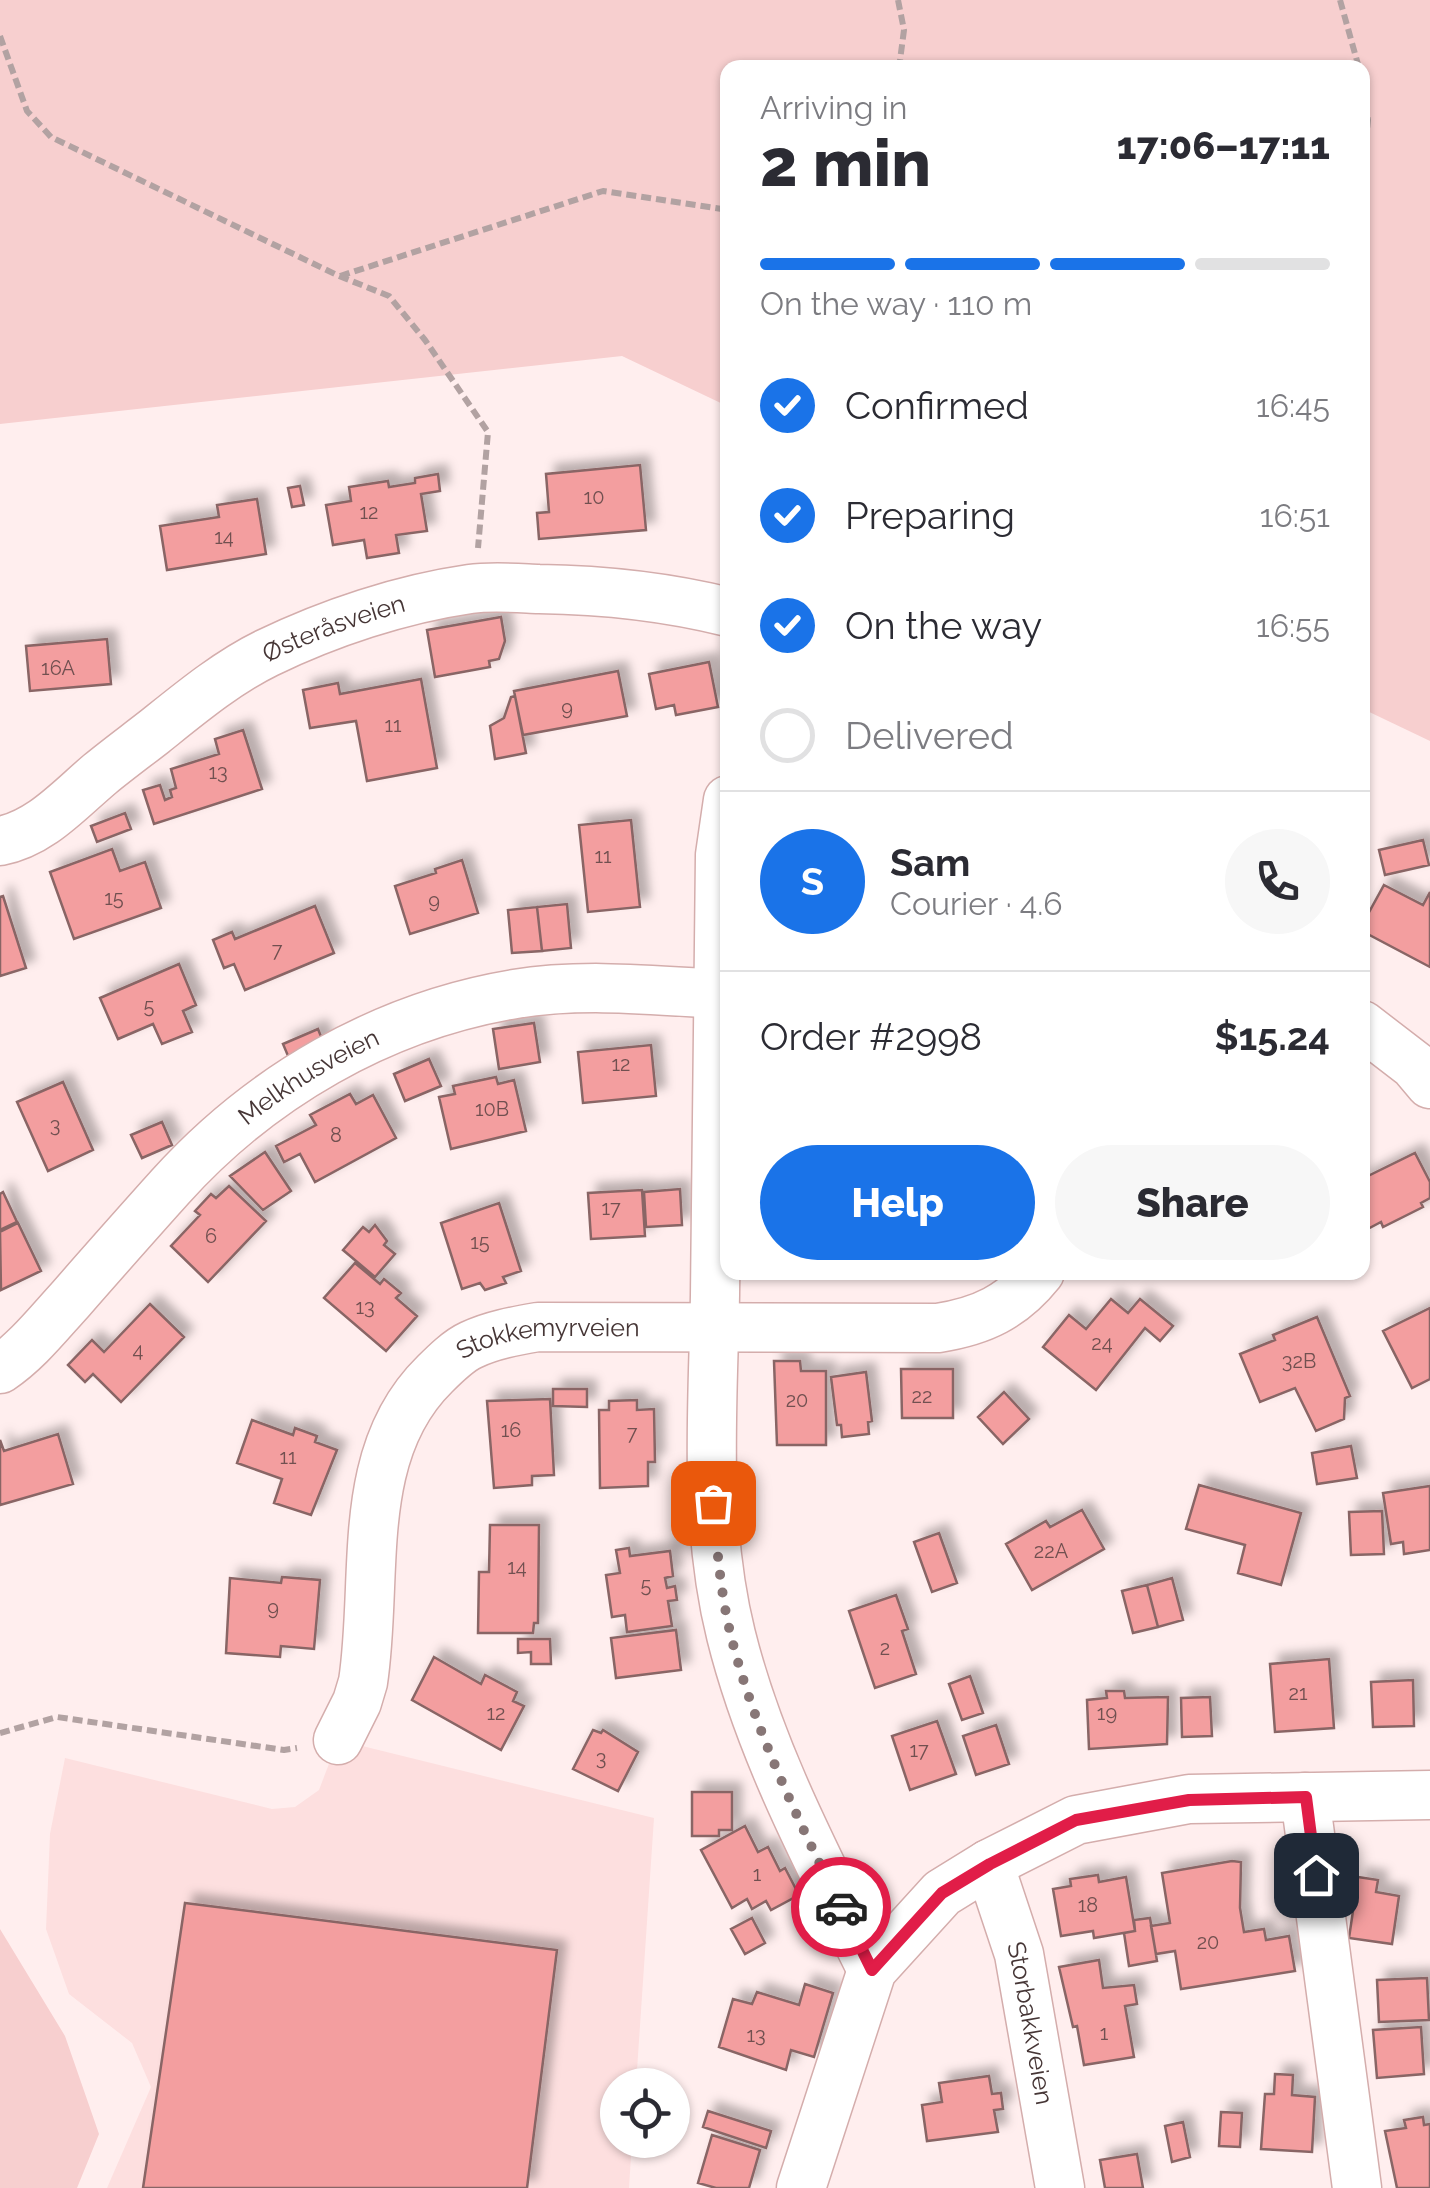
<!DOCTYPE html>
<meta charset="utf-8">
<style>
:root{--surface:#fff;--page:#f7f7f7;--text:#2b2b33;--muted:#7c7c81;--line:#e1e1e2;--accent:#1a73e8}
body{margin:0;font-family:Raleway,sans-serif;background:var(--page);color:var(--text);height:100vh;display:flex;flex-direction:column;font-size:38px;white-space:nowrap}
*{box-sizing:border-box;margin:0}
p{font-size:32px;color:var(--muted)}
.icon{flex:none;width:55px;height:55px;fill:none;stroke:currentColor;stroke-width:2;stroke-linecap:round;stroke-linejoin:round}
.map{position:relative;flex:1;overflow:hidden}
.details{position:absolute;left:720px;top:60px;width:650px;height:1220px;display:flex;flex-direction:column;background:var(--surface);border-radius:20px;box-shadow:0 2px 8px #0004}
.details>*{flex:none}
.buttons{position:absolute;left:600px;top:2068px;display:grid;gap:20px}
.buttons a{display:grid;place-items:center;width:90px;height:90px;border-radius:50%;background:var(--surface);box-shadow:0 2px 8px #0004;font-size:50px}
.pin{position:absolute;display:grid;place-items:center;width:85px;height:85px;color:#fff;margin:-42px;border-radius:20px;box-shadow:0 5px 15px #0006}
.courier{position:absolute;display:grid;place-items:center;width:100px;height:100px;margin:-50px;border:8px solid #e11d48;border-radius:50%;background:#fff;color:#222;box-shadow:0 2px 12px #0007}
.headline em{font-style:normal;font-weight:800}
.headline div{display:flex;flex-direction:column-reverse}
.headline{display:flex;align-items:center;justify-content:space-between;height:170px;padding:0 40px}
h1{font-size:65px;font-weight:800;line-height:75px}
.bar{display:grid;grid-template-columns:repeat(4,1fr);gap:15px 10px;align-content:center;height:120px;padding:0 40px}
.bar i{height:12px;border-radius:8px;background:var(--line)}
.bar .on{background:var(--accent)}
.bar p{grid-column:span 4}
.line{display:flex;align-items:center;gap:25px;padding:0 40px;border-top:2px solid var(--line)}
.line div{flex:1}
.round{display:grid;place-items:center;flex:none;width:105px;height:105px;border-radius:52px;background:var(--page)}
ol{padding:0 40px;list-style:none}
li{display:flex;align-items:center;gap:30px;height:110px}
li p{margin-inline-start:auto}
li .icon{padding:10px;border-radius:50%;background:var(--accent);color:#fff;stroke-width:4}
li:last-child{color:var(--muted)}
li i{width:55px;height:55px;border:5px solid var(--line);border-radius:50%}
.primary-button{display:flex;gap:20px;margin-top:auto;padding:20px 40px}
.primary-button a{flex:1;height:115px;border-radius:60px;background:var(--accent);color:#fff;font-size:40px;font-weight:800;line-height:115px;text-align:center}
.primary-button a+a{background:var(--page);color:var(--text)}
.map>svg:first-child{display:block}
.built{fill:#fddfdf}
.green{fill:#f7cfcf}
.building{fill:#f39e9f;stroke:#896565;stroke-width:2.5;filter:url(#shadow)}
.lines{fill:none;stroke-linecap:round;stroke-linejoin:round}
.minor-casing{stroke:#d4adac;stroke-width:51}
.path{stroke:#b2a2a2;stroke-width:6;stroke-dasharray:10 5;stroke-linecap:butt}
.minor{stroke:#fff;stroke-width:48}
.done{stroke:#877676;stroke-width:10;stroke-dasharray:0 18}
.route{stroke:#e11d48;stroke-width:12}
.labels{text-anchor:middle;stroke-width:9;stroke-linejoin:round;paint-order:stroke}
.number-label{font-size:20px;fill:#715050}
.street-label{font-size:25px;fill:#463636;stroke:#fee}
</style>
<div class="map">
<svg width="1430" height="2188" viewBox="0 0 1430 2188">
<defs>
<filter id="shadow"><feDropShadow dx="9" dy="-9" stdDeviation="5" flood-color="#0004"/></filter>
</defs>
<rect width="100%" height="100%" fill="#fee"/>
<path class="built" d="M 338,1740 L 654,1818 L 636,2085 L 618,2085 L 618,2140 L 632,2140 L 629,2188 L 107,2188 L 151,2087 L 132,2043 L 69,1994 L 46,1929 L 50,1834 L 65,1758 L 272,1809 L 295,1807 L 319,1790 Z"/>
<path class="green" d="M 0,0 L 1430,0 L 1430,741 L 1363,709 L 1362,68 L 728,68 L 727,406 L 622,356 L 0,424 Z
M 0,1929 L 65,2036 L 99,2134 L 77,2188 L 0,2188 Z"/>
<path class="building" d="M 640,465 L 646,530 L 539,539 L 537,513 L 549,512 L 546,474 Z
M 438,474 L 440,491 L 421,494 L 427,531 L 396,535 L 399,553 L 367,558 L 364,540 L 333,545 L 326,505 L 351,501 L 349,487 L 388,481 L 389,487 L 415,483 L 415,478 Z
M 300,486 L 304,505 L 292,507 L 288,488 Z
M 257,499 L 266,554 L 167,570 L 160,526 L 219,517 L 217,505 Z
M 501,617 L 505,641 L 499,659 L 489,661 L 490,667 L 435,677 L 427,630 Z
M 107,639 L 111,684 L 30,691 L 26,646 Z
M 709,662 L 718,707 L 676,715 L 674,705 L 656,709 L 649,674 Z
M 618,671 L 627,716 L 523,735 L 514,691 Z
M 421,679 L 437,768 L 367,781 L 356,721 L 310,728 L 303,690 L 338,683 L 340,694 Z
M 515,696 L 526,753 L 495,759 L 490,726 L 504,718 L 511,697 Z
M 243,730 L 262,789 L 154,824 L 143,790 L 160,785 L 165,800 L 172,797 L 170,790 L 176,788 L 171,769 L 219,754 L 215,739 Z
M 125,813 L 131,829 L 97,842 L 91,826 Z
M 631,820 L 640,907 L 588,912 L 579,825 Z
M 1423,840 L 1429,865 L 1385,875 L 1379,850 Z
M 112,849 L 120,871 L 145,862 L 161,908 L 74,939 L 50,872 Z
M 462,860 L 478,913 L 410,934 L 395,886 L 436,873 L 435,869 Z
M 1384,885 L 1423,905 L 1430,892 L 1430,967 L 1362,931 L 1362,925 Z
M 3,896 L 26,968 L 0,976 L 0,897 Z
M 567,904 L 571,948 L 542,951 L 537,907 Z
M 315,906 L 334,953 L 245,990 L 234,964 L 224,968 L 213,940 L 232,932 L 235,939 Z
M 537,907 L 542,951 L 512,953 L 508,910 Z
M 179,964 L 196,1005 L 183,1011 L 192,1032 L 162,1044 L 153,1024 L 118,1039 L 100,998 Z
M 534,1023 L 540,1062 L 499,1069 L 493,1029 Z
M 318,1029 L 326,1049 L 291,1063 L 283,1044 Z
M 651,1045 L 656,1096 L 583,1103 L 578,1052 Z
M 429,1059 L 441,1086 L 405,1101 L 394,1074 Z
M 496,1077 L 498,1084 L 514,1080 L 526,1131 L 451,1149 L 439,1097 L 455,1094 L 453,1086 Z
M 63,1082 L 93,1150 L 48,1171 L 17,1102 Z
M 350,1094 L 356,1104 L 373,1095 L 396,1138 L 315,1182 L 300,1154 L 284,1162 L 276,1146 L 316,1125 L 310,1115 Z
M 162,1122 L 172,1145 L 142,1158 L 131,1135 Z
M 265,1152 L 291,1191 L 263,1210 L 230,1176 Z
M 1415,1153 L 1430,1182 L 1430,1198 L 1421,1203 L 1423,1207 L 1383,1227 L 1381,1222 L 1362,1232 L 1362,1179 Z
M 229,1186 L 266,1221 L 208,1282 L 171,1246 L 200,1215 L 195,1211 L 211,1194 L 216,1198 Z
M 680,1189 L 682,1225 L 646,1227 L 644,1192 Z
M 642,1190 L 645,1236 L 591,1239 L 588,1193 Z
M 3,1192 L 17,1222 L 0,1230 L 0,1194 Z
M 499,1203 L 521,1271 L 503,1277 L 506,1283 L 485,1290 L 480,1283 L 462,1289 L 441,1223 Z
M 18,1223 L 41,1271 L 1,1290 L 0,1232 Z
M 375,1225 L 387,1241 L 384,1245 L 395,1254 L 375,1277 L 343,1250 L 363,1227 L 369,1232 Z
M 355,1263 L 380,1284 L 384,1279 L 401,1293 L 396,1298 L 417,1316 L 386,1351 L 324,1298 Z
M 1111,1299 L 1128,1313 L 1140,1299 L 1173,1326 L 1160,1341 L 1145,1328 L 1096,1390 L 1043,1347 L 1069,1315 L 1086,1329 Z
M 150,1304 L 184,1337 L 121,1402 L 93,1374 L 85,1382 L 68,1365 L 92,1340 L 104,1352 Z
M 1430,1308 L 1430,1379 L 1412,1388 L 1383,1331 Z
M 1317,1317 L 1350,1396 L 1345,1398 L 1344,1419 L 1316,1431 L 1295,1388 L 1260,1402 L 1240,1354 L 1275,1340 L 1273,1335 Z
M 774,1361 L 800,1361 L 801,1371 L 826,1371 L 826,1445 L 777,1445 Z
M 901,1369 L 953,1369 L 953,1418 L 902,1418 Z
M 866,1372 L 872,1421 L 868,1422 L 869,1434 L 842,1437 L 841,1425 L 837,1425 L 831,1377 Z
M 553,1389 L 587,1389 L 587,1407 L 553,1406 Z
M 1004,1392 L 1029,1419 L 1003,1444 L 978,1417 Z
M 550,1399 L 554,1475 L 532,1476 L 532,1485 L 494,1488 L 487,1401 Z
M 637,1400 L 637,1410 L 654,1409 L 655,1462 L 648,1462 L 648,1486 L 600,1488 L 599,1410 L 609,1410 L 609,1401 Z
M 252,1420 L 293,1435 L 295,1428 L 317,1436 L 315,1442 L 337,1450 L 311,1515 L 274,1503 L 282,1479 L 237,1463 Z
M 58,1434 L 73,1484 L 0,1505 L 0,1440 L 4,1451 Z
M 1351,1446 L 1357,1478 L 1317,1484 L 1312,1453 Z
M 1199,1485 L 1301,1513 L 1281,1585 L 1238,1573 L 1245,1545 L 1186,1529 Z
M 1430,1486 L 1430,1550 L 1404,1554 L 1403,1542 L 1391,1544 L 1383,1493 Z
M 1082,1510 L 1104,1549 L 1032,1590 L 1006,1544 L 1046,1521 L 1050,1527 Z
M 1382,1511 L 1384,1554 L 1351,1555 L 1349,1512 Z
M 490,1525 L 539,1525 L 538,1623 L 534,1623 L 533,1633 L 478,1633 L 479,1572 L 489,1572 Z
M 939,1533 L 957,1583 L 932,1592 L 914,1542 Z
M 629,1548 L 630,1556 L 670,1551 L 673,1576 L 665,1578 L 667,1588 L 675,1586 L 677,1600 L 668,1601 L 672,1626 L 627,1632 L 625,1615 L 612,1617 L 606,1575 L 620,1573 L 616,1550 Z
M 282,1577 L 320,1580 L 314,1649 L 281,1646 L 280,1657 L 226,1653 L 230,1578 L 281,1583 Z
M 1172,1578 L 1183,1620 L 1158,1627 L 1147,1585 Z
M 1147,1585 L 1158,1627 L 1133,1633 L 1122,1591 Z
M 896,1595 L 908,1629 L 902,1631 L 916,1674 L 875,1688 L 849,1611 Z
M 676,1630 L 681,1670 L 616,1678 L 611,1638 Z
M 518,1639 L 550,1639 L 551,1664 L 531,1664 L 531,1652 L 518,1653 Z
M 434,1657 L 481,1684 L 485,1675 L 517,1692 L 513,1701 L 524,1706 L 501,1750 L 412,1700 Z
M 1329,1659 L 1334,1728 L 1275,1732 L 1270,1664 Z
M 970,1676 L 983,1713 L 962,1720 L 949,1684 Z
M 1413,1680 L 1414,1726 L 1373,1727 L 1371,1682 Z
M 1106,1691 L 1124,1691 L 1125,1698 L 1168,1697 L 1167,1744 L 1089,1749 L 1087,1700 L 1107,1698 Z
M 1210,1697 L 1212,1736 L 1182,1737 L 1181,1698 Z
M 937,1721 L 956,1774 L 910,1790 L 892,1736 Z
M 996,1725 L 1009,1764 L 976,1775 L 963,1736 Z
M 593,1730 L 601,1733 L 603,1730 L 638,1752 L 618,1791 L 573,1769 Z
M 692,1792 L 732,1792 L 732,1830 L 719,1830 L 719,1836 L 692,1836 Z
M 745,1826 L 758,1852 L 768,1847 L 780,1871 L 785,1868 L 799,1895 L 771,1910 L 766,1901 L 752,1909 L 747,1899 L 732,1908 L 701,1850 Z
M 1232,1861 L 1241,1862 L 1240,1908 L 1244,1932 L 1264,1929 L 1266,1940 L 1289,1936 L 1295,1971 L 1181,1989 L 1175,1951 L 1156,1954 L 1151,1926 L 1170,1923 L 1162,1873 Z
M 1098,1875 L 1099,1882 L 1126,1877 L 1135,1931 L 1094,1938 L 1093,1931 L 1061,1936 L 1053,1889 L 1071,1886 L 1070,1879 Z
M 1358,1877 L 1378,1880 L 1376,1892 L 1399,1896 L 1392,1944 L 1349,1938 Z
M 185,1903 L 557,1950 L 527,2188 L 143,2188 Z
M 752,1918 L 765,1943 L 745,1954 L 731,1929 Z
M 1150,1918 L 1157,1961 L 1129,1966 L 1124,1933 L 1135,1931 L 1134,1920 Z
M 1099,1960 L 1103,1988 L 1134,1985 L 1137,2004 L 1125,2006 L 1134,2057 L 1084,2065 L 1077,2026 L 1073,2027 L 1059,1967 Z
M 1427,1978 L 1429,2020 L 1379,2022 L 1377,1980 Z
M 805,1984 L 833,1993 L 814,2057 L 791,2050 L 786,2070 L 719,2047 L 733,1999 L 752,2004 L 757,1992 L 799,2005 Z
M 1421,2027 L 1424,2074 L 1377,2078 L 1373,2030 Z
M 1275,2074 L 1293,2075 L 1292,2095 L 1315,2097 L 1312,2152 L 1261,2149 L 1265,2094 L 1274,2094 Z
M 989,2076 L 992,2094 L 1001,2093 L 1003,2109 L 994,2110 L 998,2132 L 927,2141 L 922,2105 L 942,2102 L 939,2083 Z
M 708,2111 L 771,2131 L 766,2148 L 703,2127 Z
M 1221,2112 L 1242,2113 L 1240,2147 L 1219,2146 Z
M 1423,2117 L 1424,2125 L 1430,2124 L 1430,2188 L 1397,2188 L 1385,2131 L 1406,2128 L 1404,2120 Z
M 1183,2122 L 1190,2157 L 1172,2162 L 1165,2126 Z
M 712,2135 L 760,2150 L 749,2188 L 716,2188 L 698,2183 Z
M 1137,2154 L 1143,2188 L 1105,2188 L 1100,2160 Z"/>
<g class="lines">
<g class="minor-casing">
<g id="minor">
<path d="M 728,800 L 720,855 C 719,1001 717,1148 715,1295 C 713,1408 703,1523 731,1635 C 760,1752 819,1862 872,1970"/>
<path id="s1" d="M 0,841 C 41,833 69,800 100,774 C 117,760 136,746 154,732 C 189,704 226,673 267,653 C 329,623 401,599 470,589 C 492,586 516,588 539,589 C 604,590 664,596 728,612"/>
<path d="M 1362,1025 L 1414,1065 L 1430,1084"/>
<path id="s2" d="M 0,1369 C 27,1351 48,1324 70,1300 C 103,1262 137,1224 170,1187 C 260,1087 382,1016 515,994 C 581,983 652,990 719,994"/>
<path id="s3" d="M 338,1740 L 357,1702 L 363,1682 C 379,1578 353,1454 435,1374 C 445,1364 458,1351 471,1345 C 492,1335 515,1331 538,1327 L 938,1328 C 982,1321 1012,1307 1040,1272"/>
<path d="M 1305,1797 L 1357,2188"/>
<path id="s4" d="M 989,1864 L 1019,1954 L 1060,2188"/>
<path d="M 801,2188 L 872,1970 L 942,1893 L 989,1864 L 1076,1820 L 1189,1799 L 1430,1795"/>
</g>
</g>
<path class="path" d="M 898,0 L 904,30 L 899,68
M 1340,0 L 1359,68
M 0,36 L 27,111 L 51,137 L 339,276 L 389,296 L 425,340 L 488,432 L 478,548
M 1362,88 L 1368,120 L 1362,182
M 340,276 L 603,191 L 728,210
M 0,1733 L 57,1717 L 284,1750 L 297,1748"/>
<use href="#minor" class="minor"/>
</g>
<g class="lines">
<path class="done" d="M 713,1503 C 717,1547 720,1589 730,1632 C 753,1727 798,1820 841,1907"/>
<path class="route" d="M 841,1907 L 872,1970 L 942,1893 L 990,1864 L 1076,1820 L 1189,1800 L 1306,1797 L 1316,1875"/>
</g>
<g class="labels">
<g class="number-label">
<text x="594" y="504">10</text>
<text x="369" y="519">12</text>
<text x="224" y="544">14</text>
<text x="58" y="675">16A</text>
<text x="567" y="715">9</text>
<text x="393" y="732">11</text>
<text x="218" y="779">13</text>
<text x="603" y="863">11</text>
<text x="114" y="905">15</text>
<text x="434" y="908">9</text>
<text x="277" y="957">7</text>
<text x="149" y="1013">5</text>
<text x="621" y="1071">12</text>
<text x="492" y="1116">10B</text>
<text x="55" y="1132">3</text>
<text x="336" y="1142">8</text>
<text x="611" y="1215">17</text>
<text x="211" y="1243">6</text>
<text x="480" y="1249">15</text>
<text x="365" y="1314">13</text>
<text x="1102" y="1350">24</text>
<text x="138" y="1357">4</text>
<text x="1299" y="1368">32B</text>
<text x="922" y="1403">22</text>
<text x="797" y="1407">20</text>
<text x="511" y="1437">16</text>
<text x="632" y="1440">7</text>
<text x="288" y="1464">11</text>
<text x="1051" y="1558">22A</text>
<text x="517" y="1574">14</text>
<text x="646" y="1592">5</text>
<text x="273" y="1615">9</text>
<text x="885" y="1655">2</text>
<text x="1298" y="1700">21</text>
<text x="496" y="1720">12</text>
<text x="1107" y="1720">19</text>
<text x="919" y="1757">17</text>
<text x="601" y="1765">3</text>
<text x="757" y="1881">1</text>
<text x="1088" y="1912">18</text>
<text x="1208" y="1949">20</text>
<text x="1104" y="2040">1</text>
<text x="756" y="2042">13</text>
</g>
<g class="street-label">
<text dy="9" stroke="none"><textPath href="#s1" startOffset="400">Østeråsveien</textPath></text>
<text dy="9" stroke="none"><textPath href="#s2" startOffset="428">Melkhusveien</textPath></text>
<text dy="9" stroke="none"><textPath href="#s3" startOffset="512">Stokkemyrveien</textPath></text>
<text dy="9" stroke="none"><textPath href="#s4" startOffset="165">Storbakkveien</textPath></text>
</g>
</g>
</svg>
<div class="buttons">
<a><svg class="icon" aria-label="locate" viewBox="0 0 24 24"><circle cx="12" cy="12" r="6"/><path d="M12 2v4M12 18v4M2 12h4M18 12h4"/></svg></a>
</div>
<div class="pin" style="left:713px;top:1503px;background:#ea580c"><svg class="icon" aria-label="bag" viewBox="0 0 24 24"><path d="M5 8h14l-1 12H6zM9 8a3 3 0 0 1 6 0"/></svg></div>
<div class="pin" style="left:1316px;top:1875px;background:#1f2937"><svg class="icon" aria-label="home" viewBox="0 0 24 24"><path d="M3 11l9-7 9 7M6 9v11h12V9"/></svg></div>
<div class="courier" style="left:841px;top:1907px"><svg class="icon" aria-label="car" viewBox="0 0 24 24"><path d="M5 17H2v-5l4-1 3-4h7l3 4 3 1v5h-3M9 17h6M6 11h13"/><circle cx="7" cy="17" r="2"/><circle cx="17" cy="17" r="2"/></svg></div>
<section class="details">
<div class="headline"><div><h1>2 min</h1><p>Arriving in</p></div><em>17:06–17:11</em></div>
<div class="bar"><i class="on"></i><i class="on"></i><i class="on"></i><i></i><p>On the way · 110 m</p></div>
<ol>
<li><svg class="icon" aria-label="check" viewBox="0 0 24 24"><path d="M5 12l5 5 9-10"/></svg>Confirmed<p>16:45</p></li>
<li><svg class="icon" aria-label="check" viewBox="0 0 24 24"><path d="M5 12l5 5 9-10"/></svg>Preparing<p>16:51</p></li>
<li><svg class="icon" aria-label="check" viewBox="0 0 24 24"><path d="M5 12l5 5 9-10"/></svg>On the way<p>16:55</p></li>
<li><i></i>Delivered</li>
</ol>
<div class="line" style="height:180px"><b class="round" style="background:var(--accent);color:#fff">S</b><div><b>Sam</b><p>Courier · 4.6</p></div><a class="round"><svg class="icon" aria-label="phone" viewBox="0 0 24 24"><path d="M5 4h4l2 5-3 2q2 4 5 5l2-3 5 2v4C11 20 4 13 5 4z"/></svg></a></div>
<div class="line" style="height:130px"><div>Order #2998</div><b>$15.24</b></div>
<div class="primary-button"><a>Help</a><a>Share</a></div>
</section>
</div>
